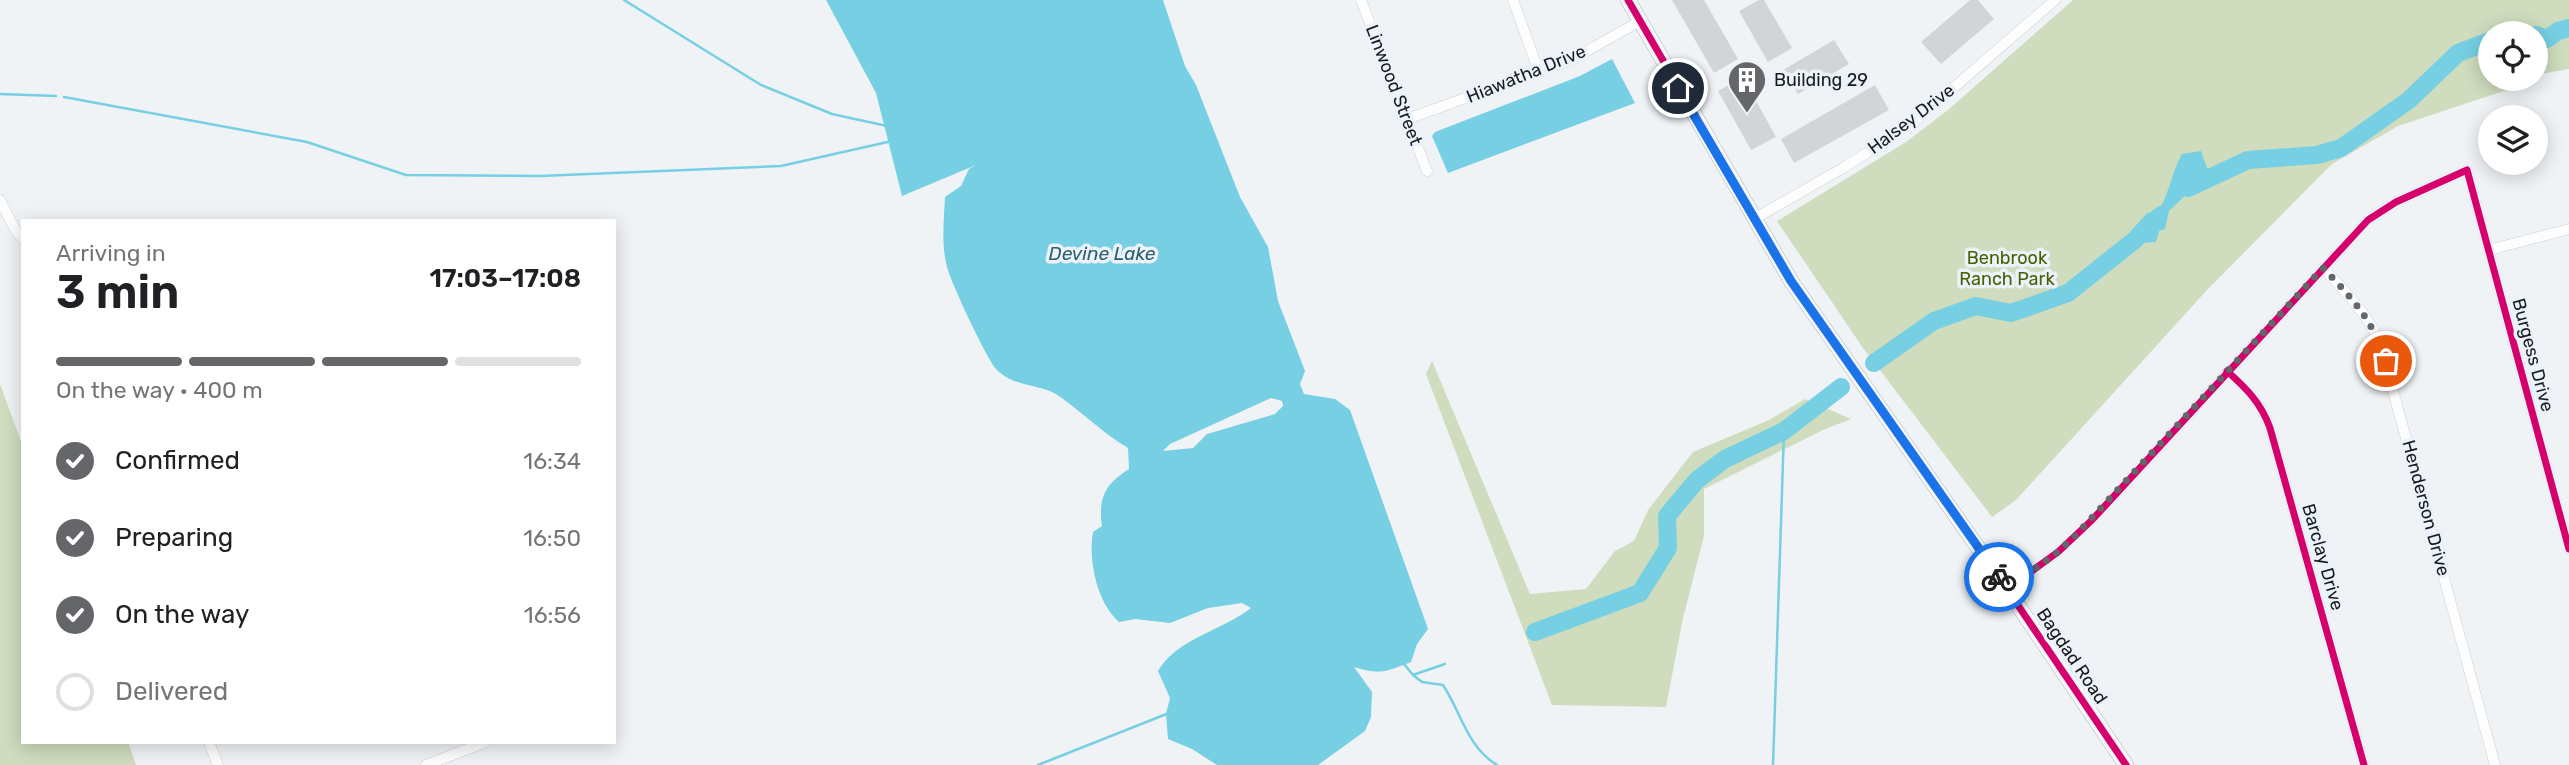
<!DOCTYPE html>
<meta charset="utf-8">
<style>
:root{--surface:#fff;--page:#f2f2f2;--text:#202124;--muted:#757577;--line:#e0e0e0;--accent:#646669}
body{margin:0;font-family:Rubik,sans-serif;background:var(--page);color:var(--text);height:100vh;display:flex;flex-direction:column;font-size:26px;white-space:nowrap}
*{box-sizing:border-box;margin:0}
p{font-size:23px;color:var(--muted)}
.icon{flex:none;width:38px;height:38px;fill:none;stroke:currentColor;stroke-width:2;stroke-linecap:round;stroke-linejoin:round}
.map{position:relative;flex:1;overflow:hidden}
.sheet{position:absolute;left:21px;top:219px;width:595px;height:525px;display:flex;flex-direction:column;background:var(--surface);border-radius:0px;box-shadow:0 4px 18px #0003}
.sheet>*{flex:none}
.fabs{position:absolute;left:2478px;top:21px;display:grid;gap:14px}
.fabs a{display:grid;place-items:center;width:70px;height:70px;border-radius:50%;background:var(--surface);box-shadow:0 4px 18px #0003;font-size:35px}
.pin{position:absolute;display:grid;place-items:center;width:60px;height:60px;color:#fff;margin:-30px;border:4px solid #fff;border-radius:50%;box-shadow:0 2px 7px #0007}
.courier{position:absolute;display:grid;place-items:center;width:70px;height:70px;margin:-35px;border:5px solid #1a73e8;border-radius:50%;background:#fff;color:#222;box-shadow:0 2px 9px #0007}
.summary em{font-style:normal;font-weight:600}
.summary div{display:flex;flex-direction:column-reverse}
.summary{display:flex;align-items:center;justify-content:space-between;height:119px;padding:0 35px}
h1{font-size:46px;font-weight:600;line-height:52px}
.bar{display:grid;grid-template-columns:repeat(4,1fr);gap:10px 7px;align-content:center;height:84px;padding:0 35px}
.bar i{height:9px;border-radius:5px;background:var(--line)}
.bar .on{background:var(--accent)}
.bar p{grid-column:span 4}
ol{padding:0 35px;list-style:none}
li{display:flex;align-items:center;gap:21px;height:77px}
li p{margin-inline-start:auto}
li .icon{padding:7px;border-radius:50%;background:var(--accent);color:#fff;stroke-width:4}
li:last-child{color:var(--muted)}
li i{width:38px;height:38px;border:4px solid var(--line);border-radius:50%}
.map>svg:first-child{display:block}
.green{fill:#cfdcbe}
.water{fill:#76cfe2;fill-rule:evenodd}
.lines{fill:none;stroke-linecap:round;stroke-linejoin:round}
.stream{stroke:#76cfe2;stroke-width:2.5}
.river{stroke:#76cfe2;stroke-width:18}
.building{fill:#d3d4d7}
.street-casing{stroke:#cdd0d3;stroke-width:11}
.secondary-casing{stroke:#cdd0d3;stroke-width:16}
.street{stroke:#fdfdfe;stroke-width:10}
.secondary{stroke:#fdfdfe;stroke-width:14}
.cycleway-casing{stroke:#ecf2fa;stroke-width:11}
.cycleway{stroke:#d6006c;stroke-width:7}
.done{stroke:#646669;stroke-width:7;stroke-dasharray:0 12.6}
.route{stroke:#1a73e8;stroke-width:9}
.labels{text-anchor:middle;stroke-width:7;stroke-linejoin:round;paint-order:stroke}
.street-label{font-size:18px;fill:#181a1d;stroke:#ecf2fa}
.poi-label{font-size:18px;fill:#181a1d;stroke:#ecf2fa;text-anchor:start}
.park-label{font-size:18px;fill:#476000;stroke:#ecf2fa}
.water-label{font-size:19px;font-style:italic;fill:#2c5f6b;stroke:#ecf2fa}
</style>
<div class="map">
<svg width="2569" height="765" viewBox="0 0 2569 765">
<rect width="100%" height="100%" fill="#f0f3f6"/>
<path class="green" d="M 2073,0 L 2569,0 L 2569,69 L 2536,75 L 2536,33 L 2490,33 L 2490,79 L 2520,79 L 2510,89 L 2398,126 L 2332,164 L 2208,289 L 2016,500 L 1992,517 L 1863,348 L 1777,221 L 1906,142 L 1948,110 Z
M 1432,361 L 1530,594 L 1586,589 L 1615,551 L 1634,541 L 1648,510 L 1693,452 L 1769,420 L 1805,399 L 1851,419 L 1823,430 L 1704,489 L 1704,536 L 1683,618 L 1666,707 L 1552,705 L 1426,374 Z
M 0,384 L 23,447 L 23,742 L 128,742 L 136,765 L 0,765 Z"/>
<path class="water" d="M 826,0 L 1163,0 L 1185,66 L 1196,85 L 1240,197 L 1268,247 L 1278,301 L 1305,371 L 1300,384 L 1304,394 L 1335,399 L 1350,410 L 1428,629 L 1417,644 L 1411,662 C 1385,672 1380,675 1354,667 L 1372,692 L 1371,717 L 1365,731 L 1318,765 L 1217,765 L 1192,749 L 1168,739 L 1166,714 L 1170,698 L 1158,671 C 1176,639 1223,630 1251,608 L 1242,603 L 1208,608 L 1170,623 L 1135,619 L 1119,622 C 1097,603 1088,560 1093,532 L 1102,526 C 1098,498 1105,484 1129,469 L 1128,448 C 1103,433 1083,413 1059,396 C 1040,383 1014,388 996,369 C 985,355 952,285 947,267 C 941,244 944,220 945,197 L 961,186 L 969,169 L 976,165 L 902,196 L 876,93 ZM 1271,398 L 1282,401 L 1283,406 L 1275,414 L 1207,434 L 1193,448 L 1163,451 L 1170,444 Z
M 1612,59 L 1635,103 L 1448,173 L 1432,136 L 1435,132 L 1580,76 Z
M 2201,151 L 2212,182 L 2192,189 L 2169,211 L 2165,229 L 2159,231 L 2156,242 L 2139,243 L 2136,237 C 2140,225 2149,209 2162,205 C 2170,188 2173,170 2182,154 Z"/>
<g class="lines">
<path class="stream" d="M 624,0 L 761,85 L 832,114 L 887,126
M 0,94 L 56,96
M 64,97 L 307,142 L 406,175 L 540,176 L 781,166 L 892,141
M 1404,664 L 1413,675 L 1445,664
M 1413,675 L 1422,682 L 1443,685 C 1461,712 1467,747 1497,765
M 1038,765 L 1169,713
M 1773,765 L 1784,431"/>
<path class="river" d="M 2536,35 L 2547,39 L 2558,31 L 2569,28
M 2188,188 L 2248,160 L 2317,155 L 2341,148 L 2409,100 L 2458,53 L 2490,41
M 1874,363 L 1934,321 L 1976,306 L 2011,313 L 2068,293 L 2136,239 L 2152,221
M 1535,632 L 1640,593 L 1668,548 L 1667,516 L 1697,480 L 1725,459 L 1784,431 L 1841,387"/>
</g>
<path class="building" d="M 1672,0 L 1704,0 L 1738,59 L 1714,73 Z
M 1759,0 L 1764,0 L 1792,48 L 1768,62 L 1739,11 Z
M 1970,0 L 1978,0 L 1994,19 L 1941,64 L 1921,42 Z
M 1834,40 L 1849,64 L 1798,94 L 1783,70 Z
M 1743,77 L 1776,137 L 1751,150 L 1718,91 Z
M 1875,85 L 1889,110 L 1794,163 L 1781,139 Z"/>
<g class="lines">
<g class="street-casing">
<path id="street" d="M 1361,0 L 1427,171
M 1513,0 L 1539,72
M 1407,119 L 1571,60 L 1640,21
M 0,200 L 16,231 L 23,239
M 1754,219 L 1843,168 L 1914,122 L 2055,0
M 2489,250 L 2569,229
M 2323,268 C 2346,292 2366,312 2380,343 L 2495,765
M 2227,371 C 2247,389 2261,403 2270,428 L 2364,765
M 2007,589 L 2058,552 L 2092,520 L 2368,220 L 2396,202 L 2467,170 L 2569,549
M 209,742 L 218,765
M 426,765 L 486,742"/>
</g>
<g class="secondary-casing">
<path id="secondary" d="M 1628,0 L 1791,281 L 2007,589 L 2126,765"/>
</g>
<use href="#street" class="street"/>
<use href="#secondary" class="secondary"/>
<g class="cycleway-casing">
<path id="cycleway" d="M 1628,0 L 1791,281 L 2007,589 L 2126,765
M 2227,371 C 2247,389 2261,403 2270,428 L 2364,765
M 2007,589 L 2058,552 L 2092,520 L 2368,220 L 2396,202 L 2467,170 L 2569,549"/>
</g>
<use href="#cycleway" class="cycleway"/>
</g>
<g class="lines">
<path class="done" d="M 1999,577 L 2007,589 L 2058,552 L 2075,536 L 2323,268 C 2353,299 2372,319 2386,361"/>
<path class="route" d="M 1678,88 L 1791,281 L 1999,577"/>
</g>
<defs>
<g id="building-pin" transform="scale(2.0125)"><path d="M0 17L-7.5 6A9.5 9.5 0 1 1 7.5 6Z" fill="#646669" stroke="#ecf2fa"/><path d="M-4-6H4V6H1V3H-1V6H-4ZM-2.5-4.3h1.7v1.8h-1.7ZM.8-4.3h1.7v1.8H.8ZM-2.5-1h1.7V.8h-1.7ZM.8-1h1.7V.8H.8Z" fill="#fff"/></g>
</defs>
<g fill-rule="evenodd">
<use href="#building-pin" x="1747" y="80"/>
</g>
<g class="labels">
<g class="street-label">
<text transform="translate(1526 74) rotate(-22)" y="6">Hiawatha Drive</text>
<text transform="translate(1394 85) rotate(69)" y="6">Linwood Street</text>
<text transform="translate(1911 119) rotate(-37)" y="6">Halsey Drive</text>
<text transform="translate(2533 355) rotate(75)" y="6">Burgess Drive</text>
<text transform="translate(2426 508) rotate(75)" y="6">Henderson Drive</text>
<text transform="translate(2323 557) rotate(74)" y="6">Barclay Drive</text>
<text transform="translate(2072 656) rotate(56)" y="6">Bagdad Road</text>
</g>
<g class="poi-label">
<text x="1774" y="86">Building 29</text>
</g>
<g class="park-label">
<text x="2007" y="264">Benbrook<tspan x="2007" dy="21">Ranch Park</tspan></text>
</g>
<g class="water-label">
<text x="1102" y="260">Devine Lake</text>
</g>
</g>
</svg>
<div class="fabs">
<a><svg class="icon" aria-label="locate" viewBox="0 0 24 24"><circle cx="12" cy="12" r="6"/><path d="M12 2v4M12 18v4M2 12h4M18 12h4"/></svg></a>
<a><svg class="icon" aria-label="layers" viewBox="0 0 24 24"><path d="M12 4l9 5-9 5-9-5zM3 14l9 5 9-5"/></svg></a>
</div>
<div class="pin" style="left:2386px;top:361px;background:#ea580c"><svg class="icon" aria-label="bag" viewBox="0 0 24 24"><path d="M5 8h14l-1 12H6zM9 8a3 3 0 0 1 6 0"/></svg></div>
<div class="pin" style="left:1678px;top:88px;background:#1f2937"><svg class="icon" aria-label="home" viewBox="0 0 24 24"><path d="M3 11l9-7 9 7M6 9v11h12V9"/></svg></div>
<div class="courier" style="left:1999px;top:577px"><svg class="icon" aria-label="bike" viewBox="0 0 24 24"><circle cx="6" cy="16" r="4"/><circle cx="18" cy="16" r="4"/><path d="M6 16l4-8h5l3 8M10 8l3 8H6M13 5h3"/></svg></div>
<section class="sheet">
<div class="summary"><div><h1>3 min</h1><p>Arriving in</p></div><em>17:03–17:08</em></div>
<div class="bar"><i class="on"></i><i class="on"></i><i class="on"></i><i></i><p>On the way · 400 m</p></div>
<ol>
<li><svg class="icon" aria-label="check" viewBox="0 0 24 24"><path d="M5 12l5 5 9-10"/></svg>Confirmed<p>16:34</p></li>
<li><svg class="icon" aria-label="check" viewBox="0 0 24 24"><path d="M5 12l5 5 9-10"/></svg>Preparing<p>16:50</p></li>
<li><svg class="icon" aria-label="check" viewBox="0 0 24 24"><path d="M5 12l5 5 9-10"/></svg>On the way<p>16:56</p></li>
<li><i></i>Delivered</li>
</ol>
</section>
</div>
